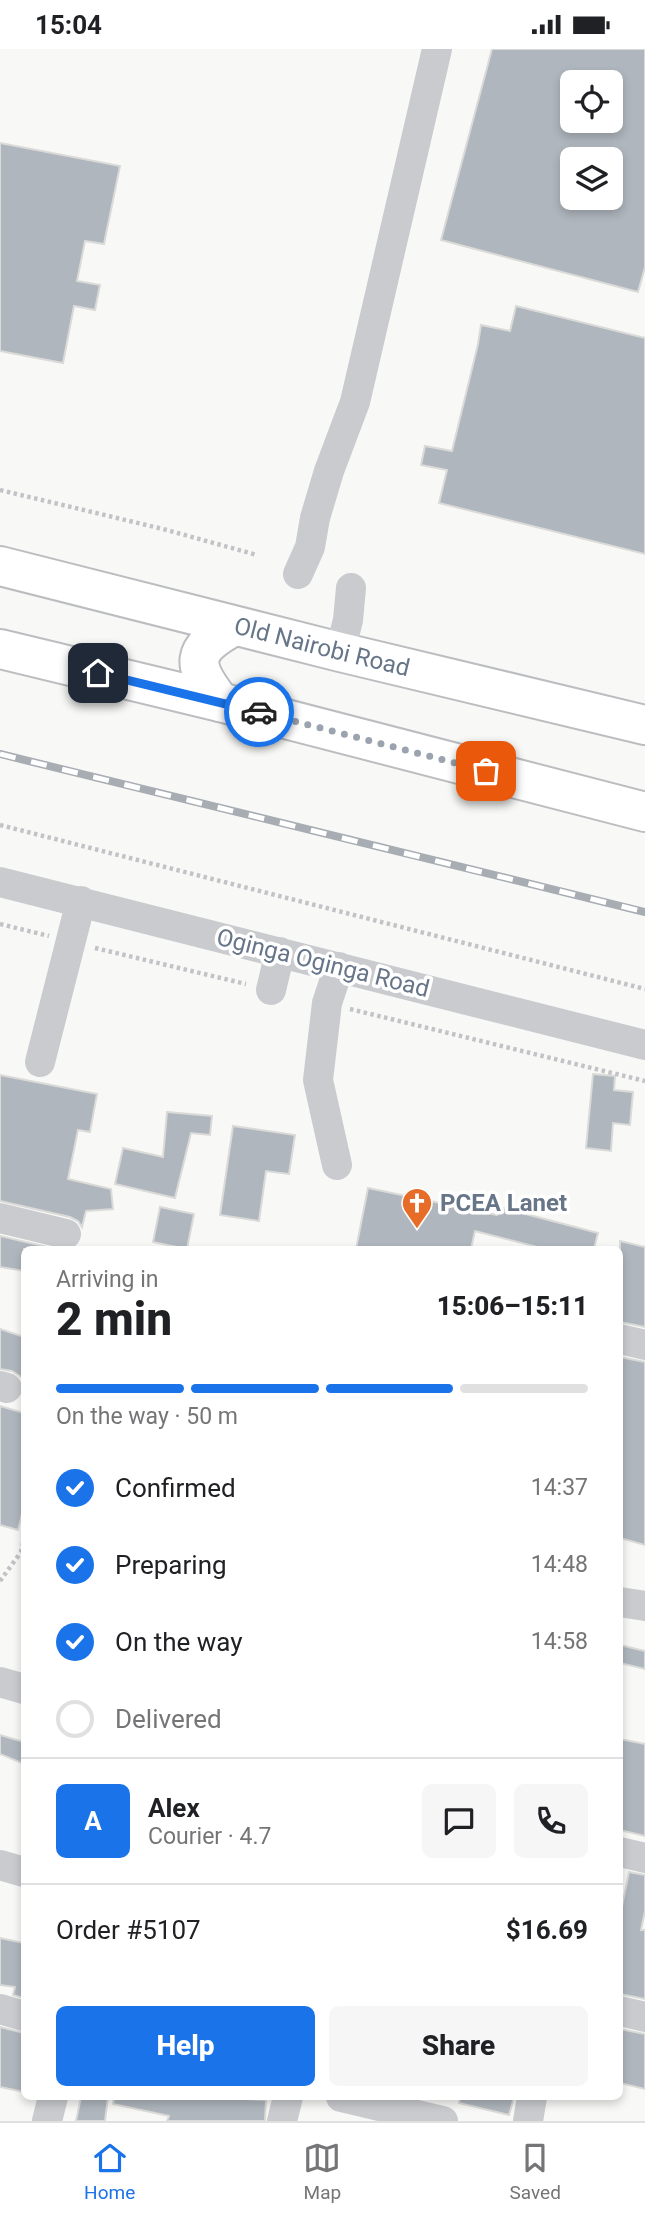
<!DOCTYPE html>
<meta charset="utf-8">
<style>
:root{--surface:#fff;--page:#f6f6f6;--text:#202124;--muted:#757577;--line:#e0e0e0;--accent:#1a73e8}
body{margin:0;font-family:Roboto,sans-serif;background:var(--page);color:var(--text);height:100vh;display:flex;flex-direction:column;font-size:26px;white-space:nowrap}
*{box-sizing:border-box;margin:0}
p{font-size:23px;color:var(--muted)}
.icon{flex:none;width:38px;height:38px;fill:none;stroke:currentColor;stroke-width:2;stroke-linecap:round;stroke-linejoin:round}
.map{position:relative;flex:1;overflow:hidden}
.side{position:absolute;left:21px;top:1197px;width:602px;height:854px;display:flex;flex-direction:column;background:var(--surface);border-radius:10px;box-shadow:0 4px 10px #0003}
.side>*{flex:none}
.controls{position:absolute;left:560px;top:21px;display:grid;gap:14px}
.controls a{display:grid;place-items:center;width:63px;height:63px;border-radius:10px;background:var(--surface);box-shadow:0 4px 10px #0003;font-size:35px}
.pin{position:absolute;display:grid;place-items:center;width:60px;height:60px;color:#fff;margin:-30px;border-radius:14px;box-shadow:0 4px 10px #0006}
.courier{position:absolute;display:grid;place-items:center;width:70px;height:70px;margin:-35px;border:5px solid #1a73e8;border-radius:50%;background:#fff;color:#222;box-shadow:0 2px 9px #0007}
.overview em{font-style:normal;font-weight:800}
.overview div{display:flex;flex-direction:column-reverse}
.overview{display:flex;align-items:center;justify-content:space-between;height:119px;padding:0 35px}
h1{font-size:46px;font-weight:800;line-height:52px}
.bar{display:grid;grid-template-columns:repeat(4,1fr);gap:10px 7px;align-content:center;height:84px;padding:0 35px}
.bar i{height:9px;border-radius:5px;background:var(--line)}
.bar .active{background:var(--accent)}
.bar p{grid-column:span 4}
.line{display:flex;align-items:center;gap:18px;padding:0 35px;border-top:2px solid var(--line)}
.line div{flex:1}
.round{display:grid;place-items:center;flex:none;width:74px;height:74px;border-radius:10px;background:var(--page)}
ol{padding:0 35px;list-style:none}
li{display:flex;align-items:center;gap:21px;height:77px}
li p{margin-inline-start:auto}
li .icon{padding:7px;border-radius:50%;background:var(--accent);color:#fff;stroke-width:4}
li:last-child{color:var(--muted)}
li i{width:38px;height:38px;border:4px solid var(--line);border-radius:50%}
.cta{display:flex;gap:14px;margin-top:auto;padding:14px 35px}
.cta a{flex:1;height:80px;border-radius:10px;background:var(--accent);color:#fff;font-size:28px;font-weight:800;line-height:80px;text-align:center}
.cta a+a{background:var(--page);color:var(--text)}
.status{display:flex;justify-content:space-between;align-items:center;height:49px;padding:0 35px;background:var(--surface);direction:ltr}
.status svg{height:19px;fill:currentColor}
.dock{display:flex;justify-content:space-around;align-items:center;height:98px;border-top:2px solid var(--line);background:var(--surface);font-size:19px;color:var(--muted)}
.dock a{display:grid;justify-items:center;gap:4px}
.dock .active{color:var(--accent)}
.map>svg:first-child{display:block}
.building{fill:#afb6bd;stroke:#dadad8;stroke-width:2;fill-rule:evenodd}
.lines{fill:none;stroke-linecap:round;stroke-linejoin:round}
.highway-casing{stroke:#bbbdc1;stroke-width:42}
.path{stroke:#c2c3c6;stroke-width:4.5;stroke-dasharray:3.5 3.5;stroke-linecap:butt}
.minor{stroke:#c9cbcf;stroke-width:30}
.highway{stroke:#fff;stroke-width:38}
.rail-casing{stroke:#a8adb4;stroke-width:8}
.rail{stroke:#fff;stroke-width:5;stroke-dasharray:16;stroke-linecap:butt}
.done{stroke:#9aa3ae;stroke-width:7;stroke-dasharray:0 12.6}
.route{stroke:#1a73e8;stroke-width:9}
.labels{text-anchor:middle;stroke-width:7;stroke-linejoin:round;paint-order:stroke}
.street-label{font-size:24px;fill:#677588;stroke:#fff}
.poi-label{font-size:24px;font-weight:bold;fill:#677588;stroke:#fff;text-anchor:start}
</style>
<div class="status"><b>15:04</b><svg viewBox="0 0 49 12"><path d="M0 12V9h3v3zM5 12V6h3v6zM10 12V3h3v9zM15 12V0h3v12zM26 1h20v11H26zM47 4h2v5h-2z"/></svg></div>
<div class="map">
<svg width="645" height="2072" viewBox="0 0 645 2072">
<rect width="100%" height="100%" fill="#f8f9f6"/>
<path class="building" d="M 492,0 L 645,0 L 645,218 L 638,243 L 441,191 ZM 572,33 L 611,33 L 611,72 L 572,72 ZM 572,110 L 611,110 L 611,149 L 572,149 Z
M 0,94 L 120,117 L 104,195 L 85,192 L 77,232 L 100,236 L 95,261 L 74,257 L 63,314 L 0,302 Z
M 516,257 L 645,289 L 645,505 L 439,454 L 447,421 L 421,416 L 425,397 L 452,402 L 478,295 L 481,276 L 510,282 Z
M 593,1025 L 615,1027 L 614,1041 L 633,1043 L 630,1076 L 613,1074 L 611,1102 L 586,1099 Z
M 0,1026 L 97,1045 L 90,1083 L 78,1081 L 68,1130 L 111,1140 L 113,1160 L 86,1162 L 82,1178 L 78,1172 L 70,1168 L 0,1152 Z
M 167,1063 L 212,1067 L 210,1086 L 191,1084 L 175,1149 L 115,1135 L 123,1099 L 163,1108 Z
M 233,1077 L 295,1086 L 289,1125 L 266,1122 L 259,1172 L 220,1166 Z
M 368,1139 L 497,1166 L 499,1158 L 598,1184 L 594,1200 L 545,1200 L 475,1182 L 471,1200 L 356,1200 Z
M 160,1158 L 194,1165 L 187,1200 L 153,1193 Z
M 0,1187 L 56,1200 L 24,1200 L 24,1222 L 0,1218 Z
M 620,1192 L 645,1198 L 645,1278 L 620,1273 Z
M 0,1280 L 24,1288 L 24,1330 L 12,1322 L 0,1320 Z
M 620,1308 L 645,1313 L 645,1496 L 620,1489 Z
M 0,1357 L 24,1364 L 24,1457 L 18,1481 L 0,1476 Z
M 620,1596 L 645,1602 L 645,1620 L 620,1614 Z
M 0,1686 L 24,1693 L 24,1715 L 0,1705 Z
M 620,1690 L 645,1695 L 645,1787 L 620,1781 Z
M 629,1823 L 645,1826 L 645,1862 L 641,1881 L 645,1881 L 645,1950 L 620,1945 L 620,1867 Z
M 0,1889 L 24,1894 L 24,1949 L 13,1946 L 15,1938 L 0,1936 Z
M 0,1978 L 24,1984 L 24,2043 L 0,2038 Z
M 620,1980 L 645,1985 L 645,2040 L 620,2034 Z
M 81,2048 L 108,2048 L 105,2072 L 76,2072 Z
M 114,2048 L 200,2048 L 266,2051 L 265,2072 L 167,2072 L 169,2067 L 113,2055 Z
M 460,2048 L 514,2048 L 509,2066 L 459,2054 Z"/>
<g class="lines">
<g class="highway-casing">
<g id="highway">
<path id="s1" d="M 0,517 L 340,603 L 645,676"/>
<path d="M 0,600 L 220,653 L 645,763"/>
<path d="M 220,653 C 191,615 190,601 234,577"/>
</g>
</g>
<path class="path" d="M 0,441 L 163,480 L 257,506
M 0,776 L 645,940
M 0,875 L 49,887
M 95,899 L 246,935
M 350,960 L 645,1032
M 0,1532 L 21,1503 L 24,1490"/>
<path class="minor" d="M 298,525 L 310,498 L 315,469 L 329,422 L 355,353 L 437,0
M 340,603 L 348,571 L 351,539
M 0,833 L 645,996
M 271,941 L 280,903
M 40,1013 L 81,852
M 337,1116 L 318,1031 L 327,954 L 339,918
M 0,1169 L 66,1185
M 620,1290 L 645,1296
M 0,1337 L 7,1339
M 620,1553 L 645,1557
M 0,1633 L 24,1640
M 620,1803 L 645,1809
M 0,1816 L 24,1823
M 0,1960 L 24,1967
M 620,1962 L 645,1968
M 341,2048 L 443,2072
M 47,2072 L 53,2048
M 282,2072 L 288,2048
M 528,2072 L 532,2048"/>
<use href="#highway" class="highway"/>
<g class="rail-casing">
<path id="rail" d="M 0,705 L 645,863"/>
</g>
<use href="#rail" class="rail"/>
</g>
<g class="lines">
<path class="done" d="M 259,663 L 486,722"/>
<path class="route" d="M 98,624 L 259,663"/>
</g>
<defs>
<g id="church-pin" transform="scale(1.575)"><path d="M0 17L-7.5 6A9.5 9.5 0 1 1 7.5 6Z" fill="#e76c27" stroke="#fff"/><path d="M-1.2-6h2.4v3.5h3.3v2.4h-3.3V6h-2.4V-.1h-3.3v-2.4h3.3Z" fill="#fff"/></g>
</defs>
<g fill-rule="evenodd">
<use href="#church-pin" x="417" y="1154"/>
</g>
<g class="labels">
<g class="street-label">
<text dy="8" stroke="none"><textPath href="#s1" startOffset="332">Old Nairobi Road</textPath></text>
<text transform="translate(323 914) rotate(14)" y="8">Oginga Oginga Road</text>
</g>
<g class="poi-label">
<text x="440" y="1162">PCEA Lanet</text>
</g>
</g>
</svg>
<div class="controls">
<a><svg class="icon" aria-label="locate" viewBox="0 0 24 24"><circle cx="12" cy="12" r="6"/><path d="M12 2v4M12 18v4M2 12h4M18 12h4"/></svg></a>
<a><svg class="icon" aria-label="layers" viewBox="0 0 24 24"><path d="M12 4l9 5-9 5-9-5zM3 14l9 5 9-5"/></svg></a>
</div>
<div class="pin" style="left:486px;top:722px;background:#ea580c"><svg class="icon" aria-label="bag" viewBox="0 0 24 24"><path d="M5 8h14l-1 12H6zM9 8a3 3 0 0 1 6 0"/></svg></div>
<div class="pin" style="left:98px;top:624px;background:#1f2937"><svg class="icon" aria-label="home" viewBox="0 0 24 24"><path d="M3 11l9-7 9 7M6 9v11h12V9"/></svg></div>
<div class="courier" style="left:259px;top:663px"><svg class="icon" aria-label="car" viewBox="0 0 24 24"><path d="M5 17H2v-5l4-1 3-4h7l3 4 3 1v5h-3M9 17h6M6 11h13"/><circle cx="7" cy="17" r="2"/><circle cx="17" cy="17" r="2"/></svg></div>
<section class="side">
<div class="overview"><div><h1>2 min</h1><p>Arriving in</p></div><em>15:06–15:11</em></div>
<div class="bar"><i class="active"></i><i class="active"></i><i class="active"></i><i></i><p>On the way · 50 m</p></div>
<ol>
<li><svg class="icon" aria-label="check" viewBox="0 0 24 24"><path d="M5 12l5 5 9-10"/></svg>Confirmed<p>14:37</p></li>
<li><svg class="icon" aria-label="check" viewBox="0 0 24 24"><path d="M5 12l5 5 9-10"/></svg>Preparing<p>14:48</p></li>
<li><svg class="icon" aria-label="check" viewBox="0 0 24 24"><path d="M5 12l5 5 9-10"/></svg>On the way<p>14:58</p></li>
<li><i></i>Delivered</li>
</ol>
<div class="line" style="height:126px"><b class="round" style="background:var(--accent);color:#fff">A</b><div><b>Alex</b><p>Courier · 4.7</p></div><a class="round"><svg class="icon" aria-label="chat" viewBox="0 0 24 24"><path d="M4 5h16v11H9l-5 4z"/></svg></a><a class="round"><svg class="icon" aria-label="phone" viewBox="0 0 24 24"><path d="M5 4h4l2 5-3 2q2 4 5 5l2-3 5 2v4C11 20 4 13 5 4z"/></svg></a></div>
<div class="line" style="height:91px"><div>Order #5107</div><b>$16.69</b></div>
<div class="cta"><a>Help</a><a>Share</a></div>
</section>
</div>
<nav class="dock">
<a class="active"><svg class="icon" aria-label="home" viewBox="0 0 24 24"><path d="M3 11l9-7 9 7M6 9v11h12V9"/></svg>Home</a>
<a><svg class="icon" aria-label="map" viewBox="0 0 24 24"><path d="M3 6l6-2 6 2 6-2v14l-6 2-6-2-6 2zM9 4v14M15 6v14"/></svg>Map</a>
<a><svg class="icon" aria-label="saved" viewBox="0 0 24 24"><path d="M7 4h10v16l-5-4-5 4z"/></svg>Saved</a>
</nav>
